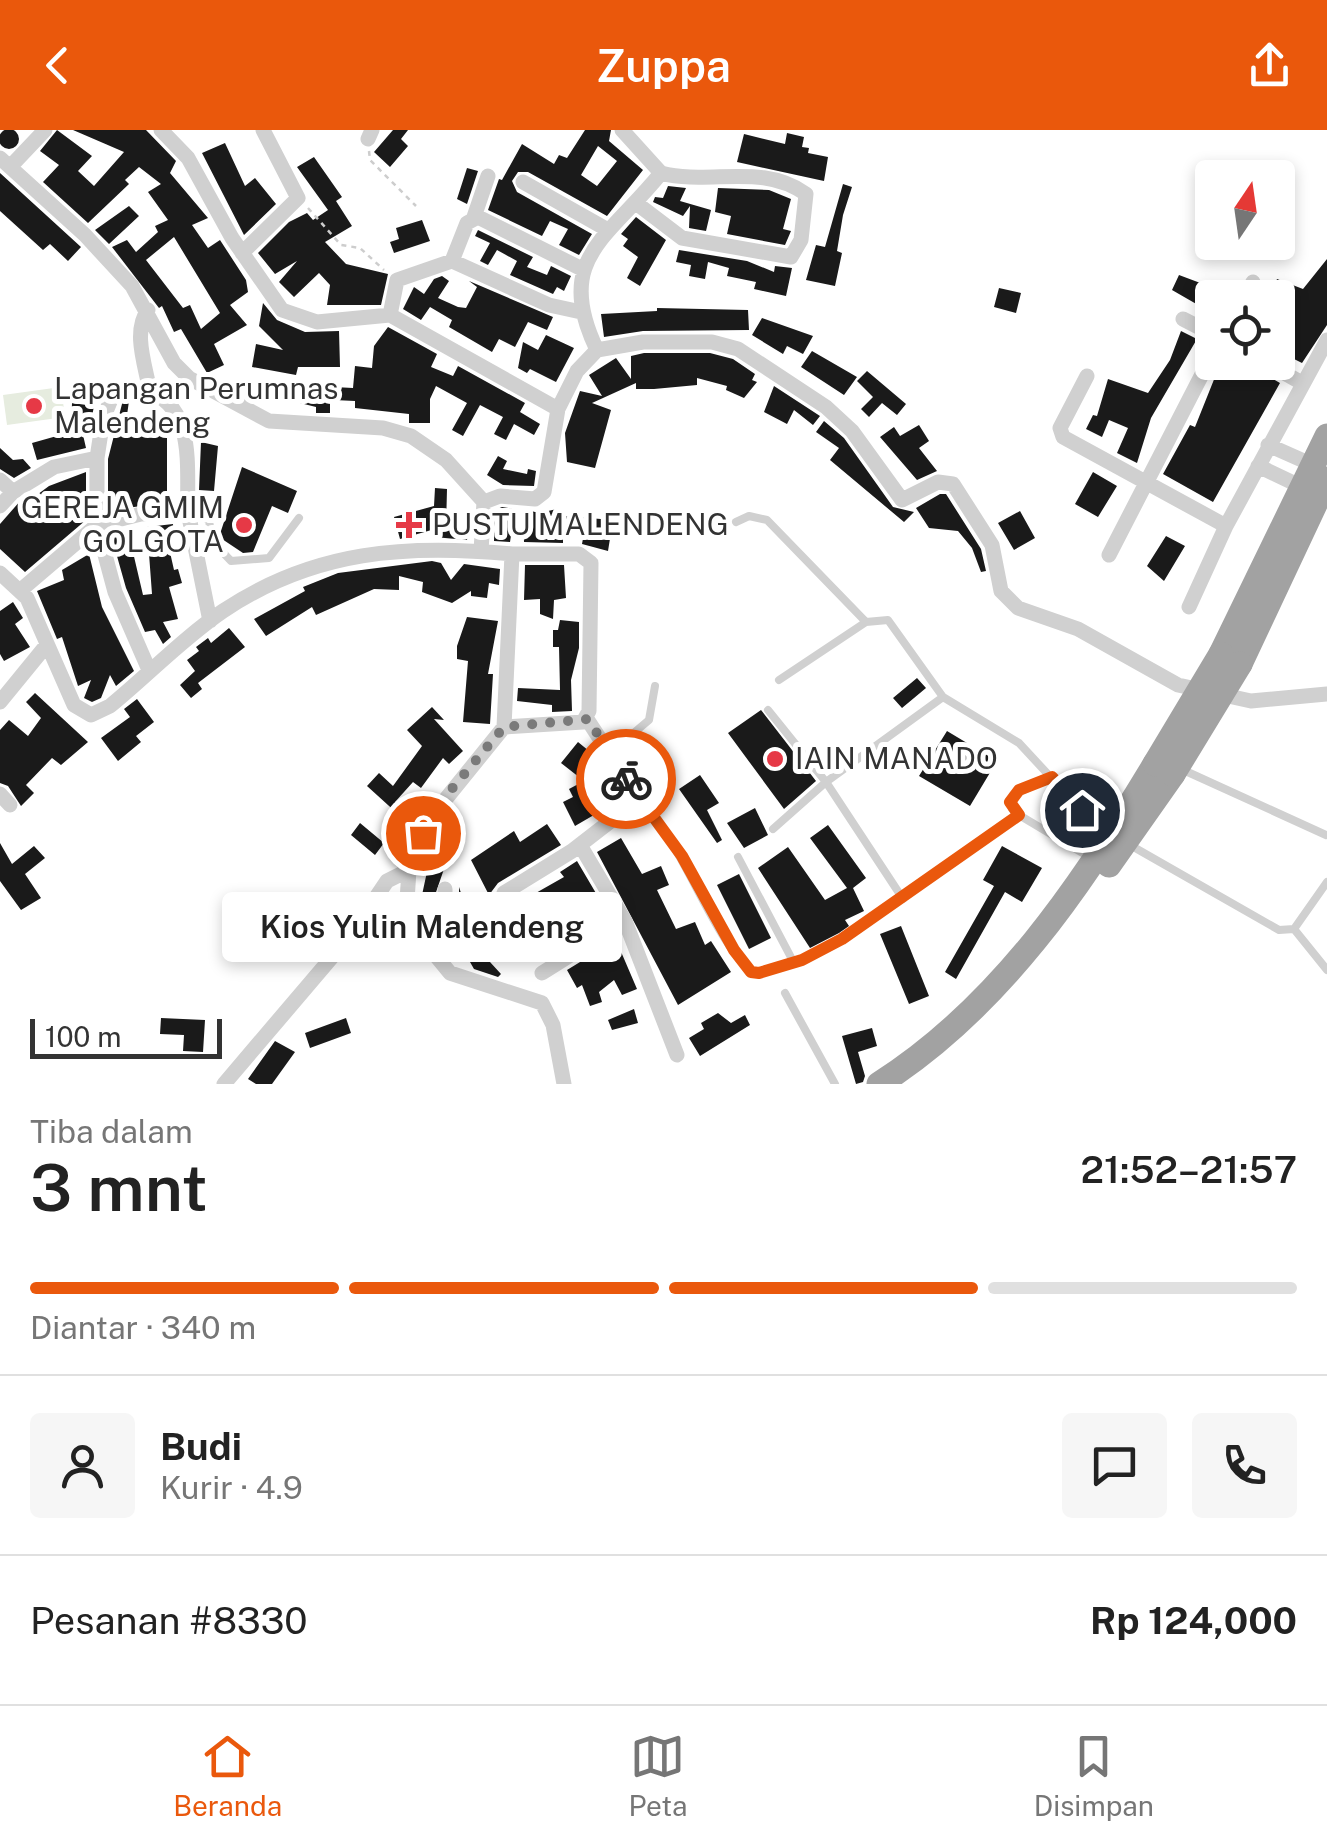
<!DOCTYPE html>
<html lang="id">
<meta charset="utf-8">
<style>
:root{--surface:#fff;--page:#f6f6f6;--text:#222;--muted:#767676;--line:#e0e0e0;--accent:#ea580c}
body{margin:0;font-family:"Public Sans",sans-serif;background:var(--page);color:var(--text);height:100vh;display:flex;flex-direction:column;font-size:38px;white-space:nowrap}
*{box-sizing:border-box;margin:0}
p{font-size:32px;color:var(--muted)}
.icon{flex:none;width:55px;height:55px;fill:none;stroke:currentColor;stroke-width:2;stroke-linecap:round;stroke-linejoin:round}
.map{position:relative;height:954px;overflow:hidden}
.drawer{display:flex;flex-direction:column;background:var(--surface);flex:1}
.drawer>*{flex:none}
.needle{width:65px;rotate:13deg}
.tools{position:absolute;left:1195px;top:30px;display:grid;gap:20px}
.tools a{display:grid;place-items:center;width:100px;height:100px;border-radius:10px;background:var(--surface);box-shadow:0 5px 15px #0003;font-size:50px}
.scale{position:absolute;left:30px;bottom:25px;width:192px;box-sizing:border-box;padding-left:10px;border:5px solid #333;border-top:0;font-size:28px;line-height:35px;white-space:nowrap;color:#333;-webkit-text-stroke:8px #fff;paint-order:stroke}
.pin{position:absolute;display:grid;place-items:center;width:85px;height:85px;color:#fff;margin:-42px;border:5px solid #fff;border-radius:50%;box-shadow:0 2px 10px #0007}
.courier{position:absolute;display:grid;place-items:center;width:100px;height:100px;margin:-50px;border:8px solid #ea580c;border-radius:50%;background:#fff;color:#222;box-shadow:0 2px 12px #0007}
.bubble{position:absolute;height:70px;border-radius:10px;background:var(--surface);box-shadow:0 5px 15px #0003;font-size:32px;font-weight:600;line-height:70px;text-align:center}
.head em{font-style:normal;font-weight:600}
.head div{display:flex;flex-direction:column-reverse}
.head{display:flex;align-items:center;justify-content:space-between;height:170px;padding:0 30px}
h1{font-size:65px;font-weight:600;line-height:75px}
.bar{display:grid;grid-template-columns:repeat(4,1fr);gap:15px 10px;align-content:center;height:120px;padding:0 30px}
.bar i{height:12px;border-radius:8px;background:var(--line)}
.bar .selected{background:var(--accent)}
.bar p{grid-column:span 4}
.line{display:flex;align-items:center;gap:25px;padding:0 30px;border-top:2px solid var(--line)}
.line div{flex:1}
.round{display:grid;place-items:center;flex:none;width:105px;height:105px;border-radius:10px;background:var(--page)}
header{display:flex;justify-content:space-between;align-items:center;height:130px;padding:0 30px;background:var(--accent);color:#fff;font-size:45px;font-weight:600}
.menu{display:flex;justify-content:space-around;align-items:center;height:140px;border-top:2px solid var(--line);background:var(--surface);font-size:28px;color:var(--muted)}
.menu a{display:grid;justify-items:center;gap:5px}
.menu .selected{color:var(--accent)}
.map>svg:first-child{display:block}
.green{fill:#e6ecdf}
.building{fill:#1a1a1a;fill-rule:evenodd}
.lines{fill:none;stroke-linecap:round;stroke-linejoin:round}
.path{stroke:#cdcdcd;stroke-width:2.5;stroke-dasharray:5 5;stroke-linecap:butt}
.service{stroke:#d0d0d0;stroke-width:8}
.minor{stroke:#d0d0d0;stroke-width:15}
.trunk{stroke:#a2a2a2;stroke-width:25}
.trunk-bridge{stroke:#a2a2a2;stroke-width:25}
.done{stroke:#7a7a7a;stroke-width:10;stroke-dasharray:0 18}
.route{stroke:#ea580c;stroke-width:12}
.poi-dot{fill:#e63946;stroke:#fff;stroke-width:4}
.labels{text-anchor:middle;stroke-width:10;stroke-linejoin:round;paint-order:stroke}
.poi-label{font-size:30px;fill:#333;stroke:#fff;text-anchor:start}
</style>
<header><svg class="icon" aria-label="back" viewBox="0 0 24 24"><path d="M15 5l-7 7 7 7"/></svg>Zuppa<svg class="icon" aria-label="share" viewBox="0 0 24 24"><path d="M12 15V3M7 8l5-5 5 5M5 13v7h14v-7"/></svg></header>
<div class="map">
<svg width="1327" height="954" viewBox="0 0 1327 954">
<rect width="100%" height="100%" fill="#fff"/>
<path class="green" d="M 61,257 L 65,287 L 7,295 L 3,265 Z"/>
<path class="building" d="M-1 9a10 10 0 1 1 20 0a10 10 0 1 1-20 0Z
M 57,0 L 92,26 L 78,41 L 94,56 L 124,22 L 73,0 L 146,0 L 176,31 L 170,43 L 208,88 L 192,95 L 208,118 L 220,110 L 246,150 L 248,162 L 230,175 L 247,195 L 214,214 L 224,235 L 207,243 L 181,199 L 174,202 L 162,176 L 159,178 L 112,117 L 127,110 L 136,122 L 158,102 L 155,96 L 168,90 L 148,62 L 161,54 L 139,37 L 125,50 L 129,54 L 88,93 L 43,52 L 59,35 L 40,21 ZM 174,107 L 220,183 L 201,199 L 190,175 L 183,178 L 146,130 Z
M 393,0 L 408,0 L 401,9 L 408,16 L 390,37 L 374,22 Z
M 585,0 L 611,0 L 609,11 L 643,40 L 607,86 L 528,42 L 518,42 L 512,51 L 517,62 L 592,104 L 579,125 L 559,115 L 568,99 L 550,91 L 542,106 L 488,80 L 499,49 L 502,50 L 522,14 L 554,34 L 559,25 L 567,28 ZM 598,16 L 617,31 L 597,56 L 581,45 Z
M 787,3 L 804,7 L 802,17 L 809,18 L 808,23 L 828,27 L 824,51 L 737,32 L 744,4 L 785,14 Z
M 225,13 L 245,56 L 255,48 L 276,74 L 244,105 L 202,23 Z
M 314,27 L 342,67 L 336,71 L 352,96 L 325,112 L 346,134 L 388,144 L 381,175 L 327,175 L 330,155 L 319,143 L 294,167 L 279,152 L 297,131 L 275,144 L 258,123 L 289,92 L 307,83 L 313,90 L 328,80 L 297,37 Z
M 467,38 L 478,41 L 467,74 L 457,69 Z
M 0,43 L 81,117 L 68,131 L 50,114 L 43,120 L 0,81 Z
M 843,54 L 852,57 L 843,85 L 837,121 L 842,123 L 835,156 L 806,150 L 816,115 L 825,117 Z
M 668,56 L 686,58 L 680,71 L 711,80 L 706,101 L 689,98 L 690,76 L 683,86 L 653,72 L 655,67 L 663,68 Z
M 718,58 L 769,60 L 791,69 L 783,99 L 791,101 L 785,115 L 727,104 L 731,86 L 715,82 Z
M 129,76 L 139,86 L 109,114 L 95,100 Z
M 636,87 L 666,110 L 640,156 L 627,148 L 638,127 L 623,116 L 628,109 L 621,104 Z
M 422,90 L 430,111 L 394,123 L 390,112 L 399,109 L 396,98 Z
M 478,100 L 533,127 L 527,137 L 547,145 L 551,136 L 571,146 L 564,161 L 557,157 L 553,164 L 510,145 L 517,131 L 497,120 L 488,135 L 480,131 L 490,113 L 475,106 Z
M 679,120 L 747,131 L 774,142 L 775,136 L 792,138 L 786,166 L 754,159 L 756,152 L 727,146 L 729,138 L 708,132 L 705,149 L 689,146 L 691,135 L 676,132 Z
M 1327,129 L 1327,195 L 1302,233 L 1278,221 L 1283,192 L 1278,190 L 1278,168 L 1270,168 L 1277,149 L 1303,159 Z
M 1179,145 L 1203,154 L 1231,168 L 1212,168 L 1212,183 L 1172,160 Z
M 442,146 L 449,151 L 438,168 L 458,177 L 466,178 L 477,157 L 469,151 L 553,187 L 547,200 L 528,192 L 515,217 L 499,209 L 492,222 L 449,197 L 452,190 L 430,177 L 421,190 L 403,179 L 414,157 L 424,164 L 434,149 Z
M 999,158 L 1021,163 L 1016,183 L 994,177 Z
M 263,173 L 277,190 L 305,202 L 339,201 L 340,237 L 298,237 L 296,245 L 252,237 L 256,214 L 283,220 L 259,196 Z
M 657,178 L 748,180 L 749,200 L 643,201 L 604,207 L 601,184 L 657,181 Z
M 762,188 L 813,206 L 803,224 L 787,216 L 783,224 L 752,205 Z
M 388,197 L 437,224 L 431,237 L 453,246 L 458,236 L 525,273 L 520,282 L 540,294 L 534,305 L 514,294 L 506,310 L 494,304 L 503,287 L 480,275 L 463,306 L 452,300 L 467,273 L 436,256 L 430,269 L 430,293 L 409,293 L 409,284 L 355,278 L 355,271 L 334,270 L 334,257 L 353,258 L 355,236 L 372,238 L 374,216 Z
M 1181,201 L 1197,209 L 1151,288 L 1137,333 L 1117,323 L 1128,298 L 1109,290 L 1102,307 L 1086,299 L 1093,285 L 1097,286 L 1108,249 L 1148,263 L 1170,230 Z
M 546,205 L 574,218 L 556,252 L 530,239 L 527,243 L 518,238 L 523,212 L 538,220 Z
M 812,221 L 857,247 L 844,265 L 801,237 Z
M 644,223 L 710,223 L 733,229 L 755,244 L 752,250 L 757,252 L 744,268 L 726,260 L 727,256 L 697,248 L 697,255 L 654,259 L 636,259 L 636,253 L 592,273 L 611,280 L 595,338 L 567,332 L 565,303 L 580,261 L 602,266 L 589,245 L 616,228 L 631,249 L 631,226 Z
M 1228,232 L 1253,232 L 1251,236 L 1280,253 L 1213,372 L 1163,344 L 1190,295 L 1195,297 L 1219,237 L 1224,240 Z
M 867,241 L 906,274 L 897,285 L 882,273 L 869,287 L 861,279 L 873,267 L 857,251 Z
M 774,256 L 820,286 L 813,295 L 794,280 L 787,294 L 764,282 Z
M 302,263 L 330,270 L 330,283 L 316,283 L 316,277 L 300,273 Z
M 123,270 L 129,271 L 127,285 L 153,288 L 152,299 L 167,300 L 167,372 L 108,381 L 108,329 Z
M 72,273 L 94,276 L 90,297 L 81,296 L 86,318 L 37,330 L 32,313 L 71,302 Z
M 824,291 L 844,308 L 893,377 L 914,382 L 904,392 L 830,330 L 839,318 L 816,302 Z
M 919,295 L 929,311 L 919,318 L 937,341 L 917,350 L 880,307 L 894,297 L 900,306 Z
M 201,312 L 218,316 L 214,361 L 199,360 Z
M 0,318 L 13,330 L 23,329 L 31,338 L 14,348 L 0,339 Z
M 498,326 L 507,331 L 503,339 L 527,344 L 528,339 L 536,341 L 534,356 L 503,355 L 487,345 Z
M 242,337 L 297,361 L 288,383 L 272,376 L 253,422 L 243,423 L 219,407 Z
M 86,342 L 86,390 L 25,442 L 0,419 L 0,394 L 21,370 L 26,373 L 49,356 Z
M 1093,342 L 1117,356 L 1098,387 L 1075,374 Z
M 435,358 L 447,359 L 446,399 L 468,404 L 467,410 L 434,407 L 435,399 L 400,409 L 394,387 L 434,376 Z
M 940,364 L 946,364 L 981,419 L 986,441 L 981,442 L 972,418 L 958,401 L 929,398 L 916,378 Z
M 502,377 L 515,379 L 510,412 L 494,411 L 495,380 Z
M 523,379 L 539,383 L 557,379 L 564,386 L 613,390 L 608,421 L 582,414 L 584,403 L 563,399 L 563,413 L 524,412 Z
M 1020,381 L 1035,408 L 1014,420 L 998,393 Z
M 173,394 L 174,408 L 167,409 L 174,440 L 178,439 L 182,453 L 169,457 L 178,489 L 163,492 L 171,507 L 163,514 L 155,500 L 145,502 L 126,458 L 111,405 L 128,401 L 143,465 L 152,464 L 147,397 Z
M 1166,406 L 1185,416 L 1164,451 L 1147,436 Z
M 89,424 L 102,477 L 134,541 L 116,556 L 110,545 L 101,568 L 92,572 L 84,568 L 91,550 L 78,556 L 62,507 L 57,509 L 37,461 L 64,450 L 62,440 Z
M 432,431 L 441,433 L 451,450 L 464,434 L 500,439 L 499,455 L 489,453 L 487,468 L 471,466 L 471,461 L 452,473 L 422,462 L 423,452 L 399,446 L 399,460 L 374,459 L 316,485 L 312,477 L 266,506 L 254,489 L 305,461 L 303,457 L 338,443 Z
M 525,435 L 564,435 L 566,468 L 554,470 L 553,489 L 540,484 L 540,469 L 524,470 Z
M 13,472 L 23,488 L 15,494 L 30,517 L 4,531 L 0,524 L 0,481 Z
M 467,487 L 498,491 L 488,544 L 493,544 L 490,594 L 463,592 L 468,531 L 457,529 L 457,516 Z
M 560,490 L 579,492 L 579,518 L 571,550 L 572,581 L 552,582 L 552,575 L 517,571 L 518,558 L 560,560 L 559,517 L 553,517 L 553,500 L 558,500 Z
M 229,498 L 245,517 L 198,553 L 202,559 L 191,568 L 180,555 L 195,541 L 187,530 L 199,521 L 196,517 L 208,508 L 211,513 Z
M 917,548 L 926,558 L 902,578 L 893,568 Z
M 35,563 L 88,612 L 61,635 L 52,628 L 26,655 L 34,663 L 21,676 L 8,656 L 0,653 L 0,600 L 9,590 L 28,606 L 41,588 L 26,572 Z
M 137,569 L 154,592 L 136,606 L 141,612 L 118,631 L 101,608 L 130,587 L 124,579 Z
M 432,577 L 444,590 L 434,589 L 463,621 L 449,634 L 443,628 L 421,658 L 413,652 L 395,672 L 421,683 L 413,702 L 395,694 L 399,685 L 367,656 L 379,643 L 393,656 L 422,616 L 407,600 Z
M 761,580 L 816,651 L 784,679 L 728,603 Z
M 947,601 L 997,631 L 970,676 L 919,646 Z
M 578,612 L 600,630 L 592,639 L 611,675 L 575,696 L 563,672 L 573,667 L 569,659 L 584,651 L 561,633 Z
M 700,645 L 719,673 L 707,680 L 722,710 L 717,713 L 679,659 Z
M 755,678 L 768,705 L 744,718 L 727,693 Z
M 447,689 L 457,694 L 446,710 L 440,738 L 444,739 L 434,768 L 422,765 L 431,723 Z
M 360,693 L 384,713 L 375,725 L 351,705 Z
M 547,694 L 561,715 L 498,753 L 489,765 L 471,730 L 514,701 L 520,712 Z
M 828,695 L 866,748 L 853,758 L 864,781 L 845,790 L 849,796 L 839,803 L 810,818 L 758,738 L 788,717 L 825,770 L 847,758 L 810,708 Z
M 621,708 L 642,744 L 661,736 L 669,755 L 657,760 L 676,799 L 695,792 L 705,815 L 711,811 L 731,842 L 678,875 L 597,722 Z
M 0,713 L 12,734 L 34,716 L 45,728 L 25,744 L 41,768 L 21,780 L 0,751 Z
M 1002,716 L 1042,738 L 1022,772 L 1005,762 L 956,849 L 945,842 L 994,756 L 983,750 Z
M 577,731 L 610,787 L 596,796 L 592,789 L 545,818 L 531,798 L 506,809 L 500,797 L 513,792 L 503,774 L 517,768 L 520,772 L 564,747 L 560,742 Z
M 739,744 L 771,808 L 749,819 L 717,755 Z
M 459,757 L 463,769 L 469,766 L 473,775 L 463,779 L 470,795 L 459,800 Z
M 901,796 L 929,866 L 909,874 L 880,804 Z
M 616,810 L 637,859 L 622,865 L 614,850 L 599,862 L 602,872 L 590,876 L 582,855 L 577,858 L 567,840 Z
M 487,813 L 496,829 L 490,832 L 501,844 L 498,847 L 474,839 L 466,825 Z
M 634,879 L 638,893 L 612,900 L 608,890 Z
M 718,883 L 731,893 L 745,885 L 750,895 L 700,926 L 689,908 L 704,899 L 701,893 Z
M 161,888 L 205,890 L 203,922 L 183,921 L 184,905 L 160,904 Z
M 346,888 L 351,903 L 310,918 L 305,903 Z
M 872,898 L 877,916 L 858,922 L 865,946 L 863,952 L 856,954 L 842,906 Z
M 275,911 L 295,922 L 272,954 L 256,954 L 248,949 Z"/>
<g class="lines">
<path class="path" d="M 369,21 L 370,30 L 416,76
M 308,78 L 341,115 L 360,118 L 384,140"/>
<path class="service" d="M 188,382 L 209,390 L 212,411 L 231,431 L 269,428 L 299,388
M 736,392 L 749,386 L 767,390 L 866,492 L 888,490 L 943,567
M 779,550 L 866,492
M 768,580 L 826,652 L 903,769
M 609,624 L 649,590 L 655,556
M 1181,639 L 1326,705
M 639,669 C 684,712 714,816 755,843 L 803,830 L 843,809 L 1019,685 L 1091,728
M 1019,685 L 1012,679 L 1013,665 L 1052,647
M 773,699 L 826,652 L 943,567 L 1019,613 L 1082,681
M 1130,715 L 1279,800 L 1294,799 L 1327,752
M 738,727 L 794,833
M 1294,799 L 1327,840
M 785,863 L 835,954"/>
<path class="minor" d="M 161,0 L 188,28 L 232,108 L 282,180 L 317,192 L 390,185 L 558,279
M 622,0 L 661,43
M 368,9 L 372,0
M 0,28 L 85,105 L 132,156 L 174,233 L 189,248 L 269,291 L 383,298 L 411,306 L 446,330 L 484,372 L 481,421
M 10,37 L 45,0
M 523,52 L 608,100
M 474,87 L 488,46
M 242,123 L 298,68 L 263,0
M 452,131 L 467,93 L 478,87 L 582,139
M 1244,168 L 1253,152
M 148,180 C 132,202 146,237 150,262
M 390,185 L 397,150 L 452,131 L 549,175 L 581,182
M 1183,189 L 1212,204
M 597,220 C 553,128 608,109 661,43 C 709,56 761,32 806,64 L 801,110 L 791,127 L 682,108 L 636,73
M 1265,232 L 1302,253
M 1087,246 L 1060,298 L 1063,307 L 1226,396 L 1327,210
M 1268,315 L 1313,335
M 97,328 L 103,289 L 114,262 C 124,257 133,257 144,260 C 197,274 186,339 188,382
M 1258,336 L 1302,357
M 0,350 L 13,362 L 0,376
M 13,362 L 54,337 L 97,328 L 97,395 L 22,459
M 484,372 L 500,366 L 535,369 L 544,362 L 558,279 L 577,241 L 597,220 L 643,212 L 712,212 L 738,219 L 826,277 L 852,301 L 902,370 L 938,352 L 953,354 L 992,415 L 1001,461 L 1018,478 L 1078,499 L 1178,555 L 1251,571 L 1327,564
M 1109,425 L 1212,225
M 0,443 L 27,468 L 74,575 L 91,585 L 110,576 C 148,545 182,509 223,481 C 314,420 407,414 512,424 L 504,597 L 432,686 L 409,740 L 407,771 L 418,804 L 450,843 L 542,873 L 553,895 L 564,954
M 1189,477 L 1226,396
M 149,540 L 115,462 L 97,395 L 141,384 L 188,382 L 210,491
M 0,572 L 45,517
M 504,597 L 583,592 L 589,581 L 591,433 L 579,424 L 512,424
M 0,664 L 10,675
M 580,715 L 625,791 L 677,925
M 504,763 L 572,721 L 639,669 L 587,589
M 428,818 L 445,796 L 445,759
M 542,843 L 625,791
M 224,954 L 350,806 L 387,751 L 409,740"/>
<path class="trunk" d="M 1221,524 L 1327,306
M 1240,534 L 1327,349
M 1109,735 L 1173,644
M 879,954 C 999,878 1083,754 1155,634"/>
<path class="trunk-bridge" d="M 1155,634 L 1221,524
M 1173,644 L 1240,534"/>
</g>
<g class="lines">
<path class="done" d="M 423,703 L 450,661 L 504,597 L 588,589 L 626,649"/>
<path class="route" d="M 626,649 L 682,726 L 734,820 L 751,842 L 759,843 L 802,830 L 842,809 L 1019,685 L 1010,672 L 1019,660 L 1052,647 L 1082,680"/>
</g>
<g class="poi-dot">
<circle cx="34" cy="276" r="10"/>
<circle cx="244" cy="395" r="10"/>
<path d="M404 380h10v10h10v10h-10v10h-10v-10h-10v-10h10z"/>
<circle cx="775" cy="629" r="10"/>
</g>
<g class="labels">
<g class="poi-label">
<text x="54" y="269">Lapangan Perumnas<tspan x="54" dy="34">Malendeng</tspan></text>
<text x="224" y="388" text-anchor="end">GEREJA GMIM<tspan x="224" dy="34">GOLGOTA</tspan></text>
<text x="432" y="405">PUSTU MALENDENG</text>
<text x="795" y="639">IAIN MANADO</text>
</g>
</g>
</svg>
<div class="tools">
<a><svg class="needle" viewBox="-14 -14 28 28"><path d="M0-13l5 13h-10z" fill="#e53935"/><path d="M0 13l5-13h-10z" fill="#767676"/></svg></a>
<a><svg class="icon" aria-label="locate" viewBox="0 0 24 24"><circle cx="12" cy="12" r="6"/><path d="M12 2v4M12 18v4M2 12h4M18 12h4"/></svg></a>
</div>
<div class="scale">100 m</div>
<div class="pin" style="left:423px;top:703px;background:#ea580c"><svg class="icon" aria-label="bag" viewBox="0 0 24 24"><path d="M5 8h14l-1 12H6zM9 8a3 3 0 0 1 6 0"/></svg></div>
<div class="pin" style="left:1082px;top:680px;background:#1f2937"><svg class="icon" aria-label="home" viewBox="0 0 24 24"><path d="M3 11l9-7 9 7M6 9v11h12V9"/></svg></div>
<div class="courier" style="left:626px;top:649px"><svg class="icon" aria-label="bike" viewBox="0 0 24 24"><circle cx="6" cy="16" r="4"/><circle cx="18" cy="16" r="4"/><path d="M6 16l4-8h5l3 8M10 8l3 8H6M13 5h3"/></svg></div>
<div class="bubble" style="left:222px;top:762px;width:400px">Kios Yulin Malendeng</div>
</div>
<section class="drawer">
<div class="head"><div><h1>3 mnt</h1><p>Tiba dalam</p></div><em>21:52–21:57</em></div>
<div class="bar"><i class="selected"></i><i class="selected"></i><i class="selected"></i><i></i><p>Diantar · 340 m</p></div>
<div class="line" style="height:180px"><a class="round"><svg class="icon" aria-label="person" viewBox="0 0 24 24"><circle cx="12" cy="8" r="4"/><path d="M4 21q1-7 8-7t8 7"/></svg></a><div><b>Budi</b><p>Kurir · 4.9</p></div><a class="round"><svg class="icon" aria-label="chat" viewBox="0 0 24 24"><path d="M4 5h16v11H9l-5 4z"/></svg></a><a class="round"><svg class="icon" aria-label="phone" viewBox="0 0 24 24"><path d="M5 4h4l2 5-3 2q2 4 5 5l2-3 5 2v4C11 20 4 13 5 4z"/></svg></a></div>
<div class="line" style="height:130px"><div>Pesanan #8330</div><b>Rp 124,000</b></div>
</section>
<nav class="menu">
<a class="selected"><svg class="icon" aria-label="home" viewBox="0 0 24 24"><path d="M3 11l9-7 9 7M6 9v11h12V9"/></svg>Beranda</a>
<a><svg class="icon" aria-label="map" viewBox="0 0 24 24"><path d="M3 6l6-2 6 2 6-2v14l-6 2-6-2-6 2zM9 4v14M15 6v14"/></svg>Peta</a>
<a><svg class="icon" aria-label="saved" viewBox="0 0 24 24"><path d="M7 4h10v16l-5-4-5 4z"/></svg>Disimpan</a>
</nav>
